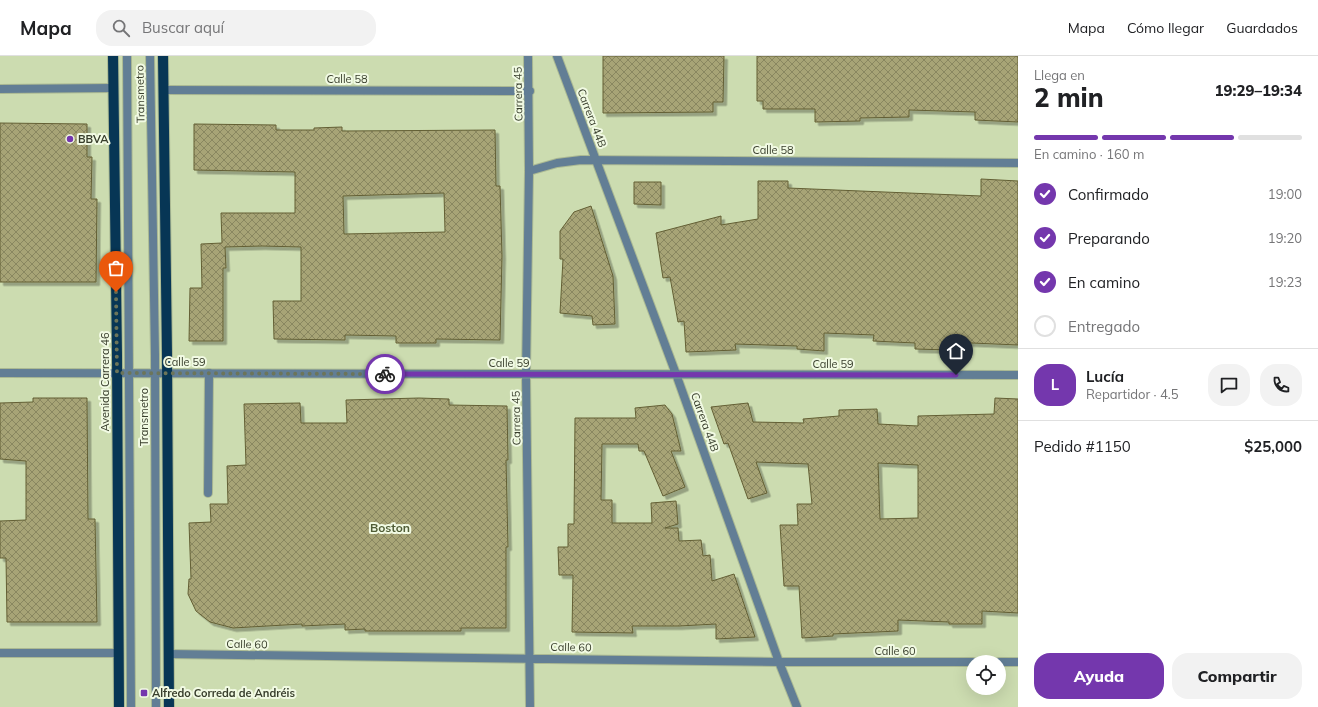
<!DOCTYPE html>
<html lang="es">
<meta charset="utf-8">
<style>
:root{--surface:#fff;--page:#f2f2f2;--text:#202124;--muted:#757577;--line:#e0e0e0;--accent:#7437ad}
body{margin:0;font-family:Mulish,sans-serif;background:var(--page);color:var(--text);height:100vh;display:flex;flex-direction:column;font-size:15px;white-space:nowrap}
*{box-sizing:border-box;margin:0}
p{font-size:13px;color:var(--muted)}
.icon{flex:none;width:22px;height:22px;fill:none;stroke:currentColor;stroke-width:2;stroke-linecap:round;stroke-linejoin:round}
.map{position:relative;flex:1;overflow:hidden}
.panel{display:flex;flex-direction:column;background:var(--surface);width:300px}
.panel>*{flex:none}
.fabs{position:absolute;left:966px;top:599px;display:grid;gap:8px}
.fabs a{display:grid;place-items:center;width:40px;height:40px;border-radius:50%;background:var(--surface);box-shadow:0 4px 16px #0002;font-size:20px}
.pin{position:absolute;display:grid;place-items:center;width:34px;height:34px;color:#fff;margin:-41px -17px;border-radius:50% 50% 50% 0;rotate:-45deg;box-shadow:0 0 4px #0007}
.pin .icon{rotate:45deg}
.courier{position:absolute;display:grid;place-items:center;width:40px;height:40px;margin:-20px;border:3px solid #7437ad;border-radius:50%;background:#fff;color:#222;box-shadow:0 1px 5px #0007}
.summary em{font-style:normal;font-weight:800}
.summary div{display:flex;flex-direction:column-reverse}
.summary{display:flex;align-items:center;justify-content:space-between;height:68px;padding:0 16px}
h1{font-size:26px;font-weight:800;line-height:30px}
.bar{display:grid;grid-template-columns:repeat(4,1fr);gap:6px 4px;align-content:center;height:48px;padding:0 16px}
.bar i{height:5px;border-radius:3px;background:var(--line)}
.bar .active{background:var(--accent)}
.bar p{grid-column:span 4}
.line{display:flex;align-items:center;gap:10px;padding:0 16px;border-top:1px solid var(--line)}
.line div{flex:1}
.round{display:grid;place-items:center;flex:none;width:42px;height:42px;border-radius:16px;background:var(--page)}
ol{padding:0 16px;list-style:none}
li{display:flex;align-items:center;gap:12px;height:44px}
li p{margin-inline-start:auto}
li .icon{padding:4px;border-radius:50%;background:var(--accent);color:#fff;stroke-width:4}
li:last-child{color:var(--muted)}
li i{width:22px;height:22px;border:2px solid var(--line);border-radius:50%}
.action{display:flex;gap:8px;margin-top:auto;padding:8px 16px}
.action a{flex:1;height:46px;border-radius:16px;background:var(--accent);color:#fff;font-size:16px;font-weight:800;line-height:46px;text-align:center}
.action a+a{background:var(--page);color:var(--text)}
header{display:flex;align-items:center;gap:24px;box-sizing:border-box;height:56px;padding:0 20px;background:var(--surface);border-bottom:1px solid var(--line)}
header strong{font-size:19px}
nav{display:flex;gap:22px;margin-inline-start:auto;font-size:14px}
.search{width:280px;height:36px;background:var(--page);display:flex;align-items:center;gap:10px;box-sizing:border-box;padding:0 14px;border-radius:16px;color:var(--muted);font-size:15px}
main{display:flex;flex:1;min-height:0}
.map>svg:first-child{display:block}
.building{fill:url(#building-cross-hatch);stroke:#635f34;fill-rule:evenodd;filter:url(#shadow)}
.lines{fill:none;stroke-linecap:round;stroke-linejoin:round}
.service-casing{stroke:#abb993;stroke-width:10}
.minor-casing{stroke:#abb993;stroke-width:10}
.primary-casing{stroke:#abb993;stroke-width:12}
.service{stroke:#627e95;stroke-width:8}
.minor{stroke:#627e95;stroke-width:8}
.primary{stroke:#073655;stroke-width:10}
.done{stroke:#6c755a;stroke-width:4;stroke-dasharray:0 7.2}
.route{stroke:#7437ad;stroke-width:5}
.poi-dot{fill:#7437ad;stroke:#f1fae3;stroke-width:1.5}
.labels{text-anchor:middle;stroke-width:4;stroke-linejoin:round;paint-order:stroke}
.street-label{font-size:11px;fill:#383e2c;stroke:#f1fae3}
.poi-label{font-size:11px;font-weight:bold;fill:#383e2c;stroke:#f1fae3;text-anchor:start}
.neighbourhood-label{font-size:12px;font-weight:bold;fill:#505d36;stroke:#f1fae3}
</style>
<header>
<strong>Mapa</strong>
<div class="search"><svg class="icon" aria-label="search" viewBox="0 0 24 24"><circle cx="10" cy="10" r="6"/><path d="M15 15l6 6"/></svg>Buscar aquí</div>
<nav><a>Mapa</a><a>Cómo llegar</a><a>Guardados</a></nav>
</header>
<main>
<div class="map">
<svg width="1018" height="651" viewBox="0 0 1018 651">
<defs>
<pattern id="building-cross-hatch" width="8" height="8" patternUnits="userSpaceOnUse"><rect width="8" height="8" fill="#a7a476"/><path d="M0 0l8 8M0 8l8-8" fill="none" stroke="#898761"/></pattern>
<filter id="shadow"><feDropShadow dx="3.5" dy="3.5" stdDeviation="0" flood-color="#0004"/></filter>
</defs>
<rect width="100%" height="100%" fill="#ccdcb0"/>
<path class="building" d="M 603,0 L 724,0 L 723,46 L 713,46 L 713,56 L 603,57 Z
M 757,0 L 1018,0 L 1018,66 L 975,64 L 975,56 L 909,54 L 909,61 L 860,62 L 860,65 L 815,66 L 815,53 L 763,53 L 763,45 L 757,45 Z
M 0,67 L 87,68 L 87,101 L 92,101 L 91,143 L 97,143 L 96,226 L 0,226 Z
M 194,68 L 276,69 L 276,74 L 314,74 L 314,72 L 342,71 L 342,75 L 495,74 L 496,130 L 500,130 L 502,200 L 500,284 L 436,283 L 436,287 L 396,287 L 396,280 L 345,279 L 345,284 L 274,283 L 273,245 L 301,245 L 301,191 L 262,190 L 225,191 L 226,212 L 223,212 L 223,285 L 189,285 L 190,232 L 202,232 L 201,188 L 222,187 L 221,157 L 295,157 L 295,116 L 194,114 ZM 444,137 L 445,176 L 344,178 L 343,140 Z
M 981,123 L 1018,125 L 1018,289 L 949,286 L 949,294 L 915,293 L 915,287 L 873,285 L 874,279 L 824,277 L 824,295 L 797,293 L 797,290 L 735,288 L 736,294 L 686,296 L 684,265 L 678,266 L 670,221 L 663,222 L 656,177 L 721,160 L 721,169 L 758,163 L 758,125 L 788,125 L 788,132 L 981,140 Z
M 634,126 L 661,126 L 661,149 L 634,148 Z
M 591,150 L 613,220 L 615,268 L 593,269 L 592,260 L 560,257 L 563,203 L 560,203 L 560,175 L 574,156 Z
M 33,342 L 87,342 L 88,463 L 95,463 L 97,566 L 7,566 L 6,502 L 0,502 L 0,465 L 26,464 L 26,405 L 0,403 L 0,347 L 33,346 Z
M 419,342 L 449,343 L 449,349 L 507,350 L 508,404 L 506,404 L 508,491 L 506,491 L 506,572 L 461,572 L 461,575 L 365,575 L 365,573 L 345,574 L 345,568 L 302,570 L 302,568 L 233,572 L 210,566 L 196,555 L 188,538 L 189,523 L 191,523 L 189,467 L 211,466 L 210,448 L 228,448 L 227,410 L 246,409 L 244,348 L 300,347 L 301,367 L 347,367 L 346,344 Z
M 995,342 L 1018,343 L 1018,557 L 982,555 L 982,568 L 949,568 L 949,566 L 898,564 L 898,575 L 833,578 L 833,580 L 802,582 L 799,530 L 784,530 L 780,469 L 798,469 L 797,448 L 812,448 L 808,408 L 756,406 L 767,437 L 748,443 L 728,387 L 724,388 L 711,351 L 748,347 L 753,366 L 804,367 L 803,363 L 839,360 L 839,354 L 877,353 L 878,368 L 918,370 L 918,360 L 994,358 ZM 878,407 L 918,409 L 918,462 L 880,463 Z
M 665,349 L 672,358 L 681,395 L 671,395 L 685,431 L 663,440 L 644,395 L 639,395 L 638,388 L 602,388 L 601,444 L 612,444 L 612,467 L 652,467 L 651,447 L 676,445 L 678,468 L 665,472 L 678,472 L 679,485 L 701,484 L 703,500 L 710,499 L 712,525 L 734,518 L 755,581 L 716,583 L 716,568 L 679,570 L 632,570 L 633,577 L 572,576 L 573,519 L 559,519 L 558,491 L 568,491 L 568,468 L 574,468 L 575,362 L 636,362 L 635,352 Z"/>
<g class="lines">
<g class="service-casing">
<path id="service" d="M 127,0 L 131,651
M 150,0 L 155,299 L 156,651
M 208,437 L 209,317"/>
</g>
<g class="minor-casing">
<path id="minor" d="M 528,0 L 529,115 L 526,318 L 530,651
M 557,0 L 676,318 L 779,606 L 797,651
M 0,33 L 113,32
M 163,34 L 530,35
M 529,115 L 557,107 L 581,104 L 1018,107
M 0,317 L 1018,319
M 0,597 L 118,597
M 169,598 L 779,606 L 973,606
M 999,606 L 1018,606"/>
</g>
<g class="primary-casing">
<path id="primary" d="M 113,0 L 117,299 L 119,651
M 163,0 L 167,299 L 169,651"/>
</g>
<use href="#service" class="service"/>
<use href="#minor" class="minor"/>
<use href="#primary" class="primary"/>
</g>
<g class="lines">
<path class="done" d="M 116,236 L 117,317 L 385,318"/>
<path class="route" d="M 385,318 L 956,319"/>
</g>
<g class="poi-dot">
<circle cx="70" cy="83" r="4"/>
<rect x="140" y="633" width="8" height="8" rx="2"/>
</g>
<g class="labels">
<g class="street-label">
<text x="347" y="27">Calle 58</text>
<text transform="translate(140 38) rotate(-91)" y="4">Transmetro</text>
<text transform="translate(518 38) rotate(-91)" y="4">Carrera 45</text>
<text transform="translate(592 62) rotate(69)" y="4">Carrera 44B</text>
<text x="773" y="98">Calle 58</text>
<text x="185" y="310">Calle 59</text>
<text x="509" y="311">Calle 59</text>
<text x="833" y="312">Calle 59</text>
<text transform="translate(105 326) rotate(-90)" y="4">Avenida Carrera 46</text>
<text transform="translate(144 361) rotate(-90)" y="4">Transmetro</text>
<text transform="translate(516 362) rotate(-91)" y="4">Carrera 45</text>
<text transform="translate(705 366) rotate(70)" y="4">Carrera 44B</text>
<text transform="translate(247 588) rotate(1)" y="4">Calle 60</text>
<text transform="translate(571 591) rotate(1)" y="4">Calle 60</text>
<text x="895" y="599">Calle 60</text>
</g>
<g class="poi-label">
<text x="78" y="87">BBVA</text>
<text x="152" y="641">Alfredo Correda de Andréis</text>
</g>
<g class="neighbourhood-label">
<text x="390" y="476">Boston</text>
</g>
</g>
</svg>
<div class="fabs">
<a><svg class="icon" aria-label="locate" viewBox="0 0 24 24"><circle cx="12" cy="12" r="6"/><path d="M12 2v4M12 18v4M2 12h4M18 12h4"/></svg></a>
</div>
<div class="pin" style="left:116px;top:236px;background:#ea580c"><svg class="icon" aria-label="bag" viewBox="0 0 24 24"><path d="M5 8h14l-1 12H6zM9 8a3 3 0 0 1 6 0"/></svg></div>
<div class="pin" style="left:956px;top:319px;background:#1f2937"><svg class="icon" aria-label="home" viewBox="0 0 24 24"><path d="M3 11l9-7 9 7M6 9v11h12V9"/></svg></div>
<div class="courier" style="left:385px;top:318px"><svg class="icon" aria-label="bike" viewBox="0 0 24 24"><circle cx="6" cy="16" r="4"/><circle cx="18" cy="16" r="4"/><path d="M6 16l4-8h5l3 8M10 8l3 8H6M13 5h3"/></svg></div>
</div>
<section class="panel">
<div class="summary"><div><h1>2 min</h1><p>Llega en</p></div><em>19:29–19:34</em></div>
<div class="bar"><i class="active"></i><i class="active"></i><i class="active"></i><i></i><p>En camino · 160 m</p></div>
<ol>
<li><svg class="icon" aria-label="check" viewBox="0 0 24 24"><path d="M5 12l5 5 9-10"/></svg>Confirmado<p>19:00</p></li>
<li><svg class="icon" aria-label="check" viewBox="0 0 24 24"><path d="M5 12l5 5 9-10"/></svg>Preparando<p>19:20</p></li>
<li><svg class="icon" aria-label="check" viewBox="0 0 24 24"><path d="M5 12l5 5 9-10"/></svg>En camino<p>19:23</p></li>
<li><i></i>Entregado</li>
</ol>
<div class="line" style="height:72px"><b class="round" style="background:var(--accent);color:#fff">L</b><div><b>Lucía</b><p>Repartidor · 4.5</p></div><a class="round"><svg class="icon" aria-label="chat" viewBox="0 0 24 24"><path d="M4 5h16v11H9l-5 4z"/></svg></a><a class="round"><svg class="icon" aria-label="phone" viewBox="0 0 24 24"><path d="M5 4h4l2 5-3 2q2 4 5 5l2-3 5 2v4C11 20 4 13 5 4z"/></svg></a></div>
<div class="line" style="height:52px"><div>Pedido #1150</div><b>$25,000</b></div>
<div class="action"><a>Ayuda</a><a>Compartir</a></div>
</section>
</main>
